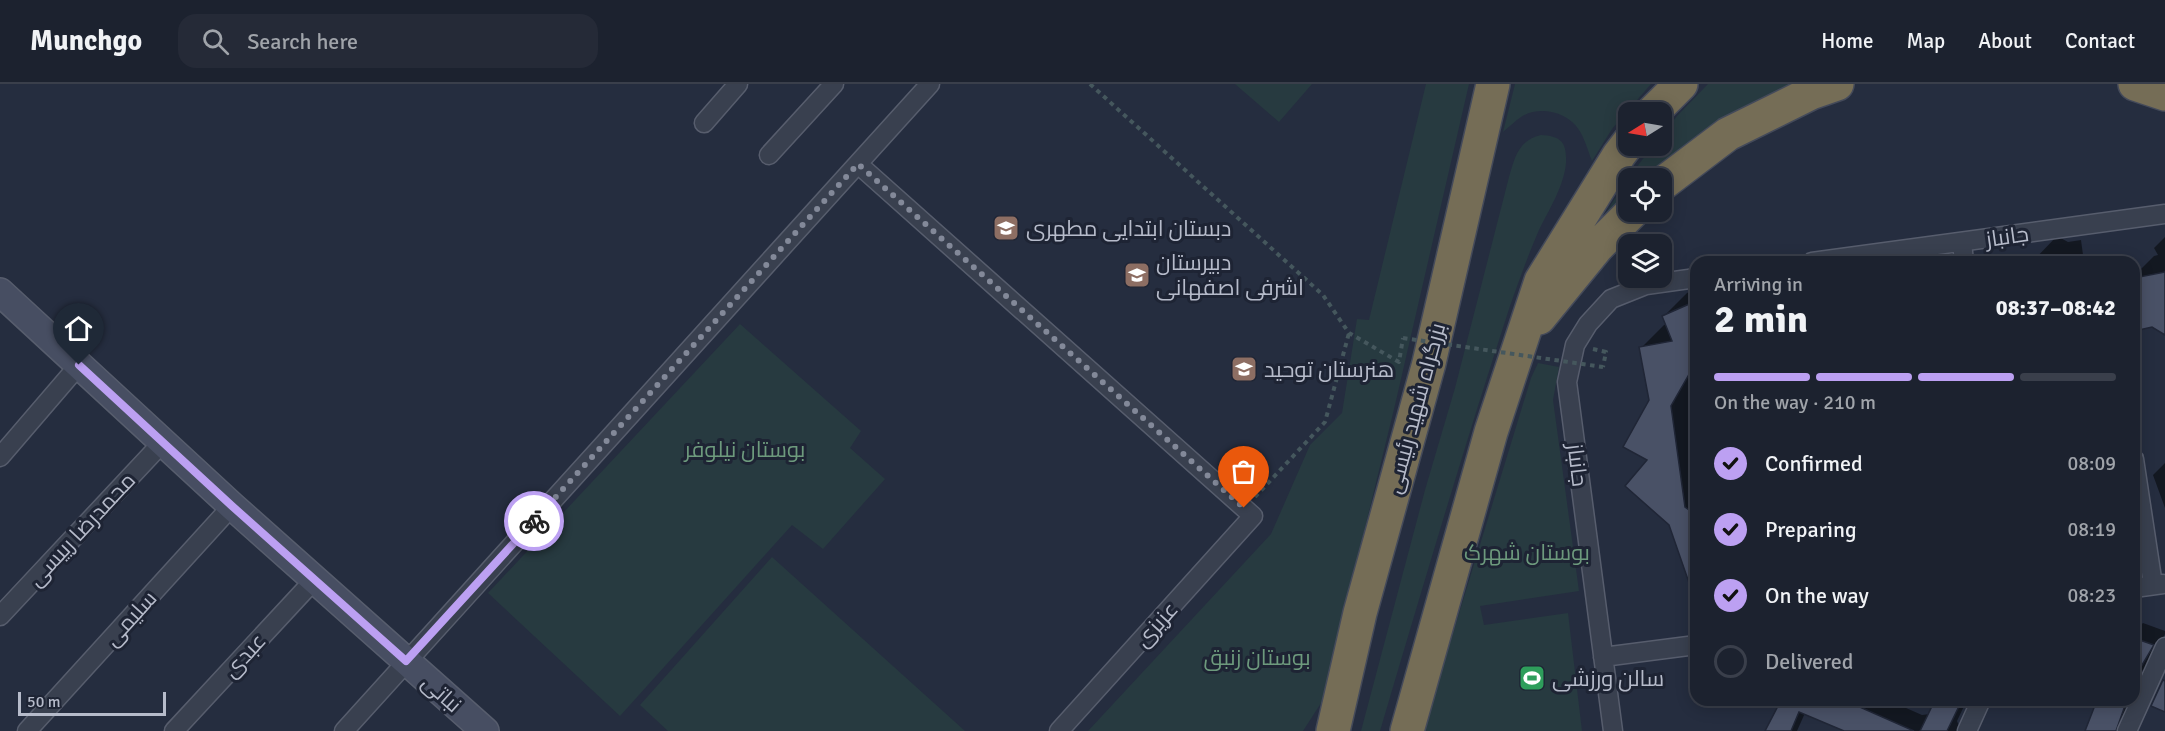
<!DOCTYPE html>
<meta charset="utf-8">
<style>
:root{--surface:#1c222f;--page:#252a37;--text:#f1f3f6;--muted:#a0a4aa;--line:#3a3f4b;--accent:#bca0f2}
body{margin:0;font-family:Signika,Cairo,sans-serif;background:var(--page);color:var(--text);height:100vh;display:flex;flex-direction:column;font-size:22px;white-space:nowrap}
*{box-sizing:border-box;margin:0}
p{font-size:20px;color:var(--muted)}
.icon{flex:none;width:33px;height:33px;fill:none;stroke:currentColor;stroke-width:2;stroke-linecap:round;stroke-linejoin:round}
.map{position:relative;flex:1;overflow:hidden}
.panel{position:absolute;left:1690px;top:172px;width:450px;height:450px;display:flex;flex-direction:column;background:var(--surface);border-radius:18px;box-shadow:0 3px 15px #0003,0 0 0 2px var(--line)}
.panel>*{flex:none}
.needle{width:39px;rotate:259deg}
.controls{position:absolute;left:1618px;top:18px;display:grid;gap:12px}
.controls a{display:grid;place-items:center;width:54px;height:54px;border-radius:12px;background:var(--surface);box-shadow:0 3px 15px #0003,0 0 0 2px var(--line);font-size:30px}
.scale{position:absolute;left:18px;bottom:15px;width:148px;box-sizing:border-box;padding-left:6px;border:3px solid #b6bbca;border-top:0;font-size:16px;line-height:21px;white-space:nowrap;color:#b6bbca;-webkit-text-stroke:4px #1e2434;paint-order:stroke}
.pin{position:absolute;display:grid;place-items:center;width:51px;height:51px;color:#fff;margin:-62px -26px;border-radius:50% 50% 50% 0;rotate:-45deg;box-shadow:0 0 6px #0007}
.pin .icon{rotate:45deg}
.courier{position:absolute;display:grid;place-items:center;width:60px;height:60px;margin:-30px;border:4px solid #bca0f2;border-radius:50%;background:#fff;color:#222;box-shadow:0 2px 8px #0007}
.overview em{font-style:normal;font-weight:700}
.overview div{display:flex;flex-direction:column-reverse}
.overview{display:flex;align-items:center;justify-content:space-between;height:102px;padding:0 24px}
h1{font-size:39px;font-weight:700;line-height:45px}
.bar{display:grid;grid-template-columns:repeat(4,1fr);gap:9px 6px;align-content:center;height:72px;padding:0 24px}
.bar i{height:8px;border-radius:4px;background:var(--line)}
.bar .active{background:var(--accent)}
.bar p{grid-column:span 4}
ol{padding:0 24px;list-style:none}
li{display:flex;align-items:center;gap:18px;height:66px}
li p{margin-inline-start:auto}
li .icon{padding:6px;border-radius:50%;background:var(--accent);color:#111;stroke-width:4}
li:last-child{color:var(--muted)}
li i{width:33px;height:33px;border:3px solid var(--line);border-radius:50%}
header{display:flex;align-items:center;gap:36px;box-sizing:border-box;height:84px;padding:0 30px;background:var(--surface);border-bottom:2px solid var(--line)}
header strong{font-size:28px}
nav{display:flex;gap:33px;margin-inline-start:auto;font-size:21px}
.search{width:420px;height:54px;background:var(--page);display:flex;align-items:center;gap:15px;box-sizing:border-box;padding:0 21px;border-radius:18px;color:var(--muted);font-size:22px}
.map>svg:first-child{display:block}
.green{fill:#273a40}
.shadow{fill:#0007}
.building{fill:#495166;stroke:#202636;stroke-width:1.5}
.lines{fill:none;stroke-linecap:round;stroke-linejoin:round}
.street-casing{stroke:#575d6d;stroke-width:21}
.secondary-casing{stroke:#575d6d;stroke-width:30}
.highway-casing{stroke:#444a5a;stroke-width:36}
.path{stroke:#45575d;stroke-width:4;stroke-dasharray:4.5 4.5;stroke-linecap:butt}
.street{stroke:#39404f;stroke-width:18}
.secondary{stroke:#474e62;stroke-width:27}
.highway{stroke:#756d56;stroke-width:33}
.path-bridge{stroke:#45575d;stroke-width:4;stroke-dasharray:4.5 4.5;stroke-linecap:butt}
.done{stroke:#838999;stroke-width:6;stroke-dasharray:0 10.8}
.route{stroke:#bca0f2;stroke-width:8}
.labels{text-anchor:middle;stroke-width:6;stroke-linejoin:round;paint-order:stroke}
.poi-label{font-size:22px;fill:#b6bbca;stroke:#1e2434;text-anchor:start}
.street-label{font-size:22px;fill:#b6bbca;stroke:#1e2434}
.park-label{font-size:22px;fill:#6d9a7d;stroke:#1e2434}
</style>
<header>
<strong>Munchgo</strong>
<div class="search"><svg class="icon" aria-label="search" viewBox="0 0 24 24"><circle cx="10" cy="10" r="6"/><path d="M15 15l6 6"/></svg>Search here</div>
<nav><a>Home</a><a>Map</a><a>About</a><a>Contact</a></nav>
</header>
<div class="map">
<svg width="2165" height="647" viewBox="0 0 2165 647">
<rect width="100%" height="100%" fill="#252d3f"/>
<path class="green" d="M 1235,0 L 1312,0 L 1279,38 Z
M 1426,0 L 1469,0 L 1395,321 L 1323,616 L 1303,647 L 1088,647 L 1271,450 L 1310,361 L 1342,329 L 1357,235 L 1369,236 Z
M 1515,0 L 1651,0 L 1612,45 L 1592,77 C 1588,67 1585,55 1579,46 C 1568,28 1539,21 1521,33 C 1515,37 1509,43 1503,48 Z
M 1708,0 L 1813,0 L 1657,94 L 1629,94 L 1629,121 L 1591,157 C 1608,122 1629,92 1653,62 L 1662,62 L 1662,50 L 1677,32 Z
M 1541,51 C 1561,52 1567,58 1566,79 C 1564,102 1549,126 1539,146 C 1528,171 1519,197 1510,222 C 1464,363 1422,505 1380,647 L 1361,647 L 1425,406 L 1455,304 L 1509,93 C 1515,72 1519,56 1541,51 Z
M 740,240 L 861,347 L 850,364 L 885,395 L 823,465 L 792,441 L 620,632 L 488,509 Z
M 1538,279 L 1559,283 L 1553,316 L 1579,507 L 1480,522 L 1484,541 L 1568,529 L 1582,647 L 1423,647 L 1531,294 Z
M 772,473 L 965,647 L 668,647 L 640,621 Z"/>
<path class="shadow" d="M 2057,152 L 2068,158 L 2081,156 L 2084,178 L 2032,178 Z
M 2165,153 L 2165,246 L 2134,211 L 2134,192 L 2154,172 L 2158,171 L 2154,164 Z
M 1936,173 L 1942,178 L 1930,178 Z
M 1696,205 L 1696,291 L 1693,298 L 1696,324 L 1696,483 L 1686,486 L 1649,376 L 1651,316 L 1641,264 L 1664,241 L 1667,240 L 1664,232 L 1687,209 Z
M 2165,379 L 2165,424 L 2153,391 Z
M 2143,539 L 2165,547 L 2165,550 L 2134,615 L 2134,547 Z
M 1782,616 L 1888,616 L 1922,631 L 1930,630 L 1936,616 L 1967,616 L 1957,637 L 1961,647 L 1847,647 L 1805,629 L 1797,647 L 1767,647 Z
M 2099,616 L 2134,616 L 2125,647 L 2087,647 Z"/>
<path class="building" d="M 2165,188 L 2165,251 L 2152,243 L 2139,246 L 2134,219 L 2134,194 Z
M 1696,217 L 1696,278 L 1671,322 L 1685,423 L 1696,431 L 1696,512 L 1694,513 L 1669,441 L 1625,402 L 1647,376 L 1623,363 L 1649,316 L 1639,263 L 1672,257 L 1662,232 Z
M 2134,554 L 2154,561 L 2139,586 L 2142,587 L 2134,603 Z
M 2163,596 L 2165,597 L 2165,628 L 2151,622 Z
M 1772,616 L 1844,616 L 1914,647 L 1844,647 L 1799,628 L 1791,647 L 1765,647 L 1779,620 Z
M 1935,616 L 1962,616 L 1947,647 L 1920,647 Z
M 2097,616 L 2127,616 L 2116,647 L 2085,647 Z"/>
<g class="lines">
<g class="street-casing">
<path id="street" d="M 704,39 L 738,0
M 769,71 L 834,0
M 858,80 L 1253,432 L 1059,647
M 1962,158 L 1964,178
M 1812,178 L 2165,130
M 0,373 L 79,281
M 2134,375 L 2153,501
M 2134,504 L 2163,500
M 0,532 L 163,358
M 1603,573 L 1696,561
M 27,647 L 232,422
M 174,647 L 315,495
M 344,647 L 930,0
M 1613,647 L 1567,298 L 1575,261 L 1588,240 L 1611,215 L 1646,201 L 1696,194
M 1967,647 L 1981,616
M 2127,647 L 2165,563"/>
</g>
<g class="secondary-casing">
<path id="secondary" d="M 0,208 L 232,422 L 485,647"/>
</g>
<g class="highway-casing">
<path id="highway" d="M 2135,0 L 2165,10
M 1653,28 L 1681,0
M 1662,100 L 1728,50 L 1811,9 L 1837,0
M 1539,234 L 1597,163 L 1632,128
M 1333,647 L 1360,529 L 1429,279 L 1493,0
M 1407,647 L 1491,348 L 1541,197 L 1619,71 L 1629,58"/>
</g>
<path class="path" d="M 1090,0 L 1323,211 L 1349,249 L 1399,278 L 1403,254
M 1593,265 L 1606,268 L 1603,283
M 1255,413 L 1325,338 L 1349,249"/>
<use href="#street" class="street"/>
<use href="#secondary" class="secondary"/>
<use href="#highway" class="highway"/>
<path class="path-bridge" d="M 1403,254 L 1603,283"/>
</g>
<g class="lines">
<path class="done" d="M 534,437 L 858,80 L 1244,424"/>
<path class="route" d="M 79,281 L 232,422 L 406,577 L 534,437"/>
</g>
<defs>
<g id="school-square" transform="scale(1.35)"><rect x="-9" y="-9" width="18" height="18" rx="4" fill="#8d6e63" stroke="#1e2434"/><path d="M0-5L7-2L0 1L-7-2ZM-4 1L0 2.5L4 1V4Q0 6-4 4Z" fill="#fff"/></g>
<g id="stadium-square" transform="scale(1.35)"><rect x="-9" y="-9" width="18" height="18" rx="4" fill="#2e9e5b" stroke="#1e2434"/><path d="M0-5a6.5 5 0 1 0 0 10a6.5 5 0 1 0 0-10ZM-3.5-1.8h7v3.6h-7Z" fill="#fff"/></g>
</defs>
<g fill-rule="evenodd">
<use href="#school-square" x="1006" y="144"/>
<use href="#school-square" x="1137" y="191"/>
<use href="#school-square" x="1244" y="285"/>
<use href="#stadium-square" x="1532" y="594"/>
</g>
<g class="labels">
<g class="poi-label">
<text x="1026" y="152">دبستان ابتدایی مطهری</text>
<text x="1156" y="186">دبیرستان<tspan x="1156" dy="25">اشرفی اصفهانی</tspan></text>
<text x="1264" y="293">هنرستان توحید</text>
<text x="1552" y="602">سالن ورزشی</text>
</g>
<g class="street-label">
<text transform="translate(2007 152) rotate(-8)" y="8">جانباز</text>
<text transform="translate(1415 324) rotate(-75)" y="8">بزرگراه شهید رئیسی</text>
<text transform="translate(1578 381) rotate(83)" y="8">جانباز</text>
<text transform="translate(81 445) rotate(-47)" y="8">محمدرضا رییسی</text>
<text transform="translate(130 534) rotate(-48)" y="8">سلیمی</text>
<text transform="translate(1156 540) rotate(-48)" y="8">عزیزی</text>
<text transform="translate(244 571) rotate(-47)" y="8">عبدی</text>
<text transform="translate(442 609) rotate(42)" y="8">نباتی</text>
</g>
<g class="park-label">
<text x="745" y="373">بوستان نیلوفر</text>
<text x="1527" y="476">بوستان شهرک</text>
<text x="1257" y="581">بوستان زنبق</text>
</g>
</g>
</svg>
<div class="controls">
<a><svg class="needle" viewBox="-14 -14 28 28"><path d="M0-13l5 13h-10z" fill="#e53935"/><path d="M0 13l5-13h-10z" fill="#a0a4aa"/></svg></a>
<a><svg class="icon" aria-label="locate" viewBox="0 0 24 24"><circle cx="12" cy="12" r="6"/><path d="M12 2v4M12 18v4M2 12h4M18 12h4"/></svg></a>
<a><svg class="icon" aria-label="layers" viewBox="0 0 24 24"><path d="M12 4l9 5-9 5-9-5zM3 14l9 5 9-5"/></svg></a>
</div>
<div class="scale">50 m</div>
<div class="pin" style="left:1244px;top:424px;background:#ea580c"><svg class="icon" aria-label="bag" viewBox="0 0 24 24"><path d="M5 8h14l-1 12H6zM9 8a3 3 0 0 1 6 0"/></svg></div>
<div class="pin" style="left:79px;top:281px;background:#1f2937"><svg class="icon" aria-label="home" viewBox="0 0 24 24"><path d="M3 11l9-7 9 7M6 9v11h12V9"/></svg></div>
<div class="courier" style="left:534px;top:437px"><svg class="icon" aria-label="bike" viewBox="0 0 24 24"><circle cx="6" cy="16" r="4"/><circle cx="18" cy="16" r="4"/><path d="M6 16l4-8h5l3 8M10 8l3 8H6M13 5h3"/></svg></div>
<section class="panel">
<div class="overview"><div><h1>2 min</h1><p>Arriving in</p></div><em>08:37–08:42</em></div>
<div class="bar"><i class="active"></i><i class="active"></i><i class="active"></i><i></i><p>On the way · 210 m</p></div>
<ol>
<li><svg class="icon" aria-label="check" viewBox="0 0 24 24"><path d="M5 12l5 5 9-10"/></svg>Confirmed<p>08:09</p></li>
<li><svg class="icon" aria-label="check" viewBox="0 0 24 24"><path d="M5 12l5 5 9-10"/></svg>Preparing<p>08:19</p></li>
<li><svg class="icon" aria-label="check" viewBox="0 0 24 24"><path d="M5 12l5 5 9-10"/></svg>On the way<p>08:23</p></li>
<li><i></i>Delivered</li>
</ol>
</section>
</div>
